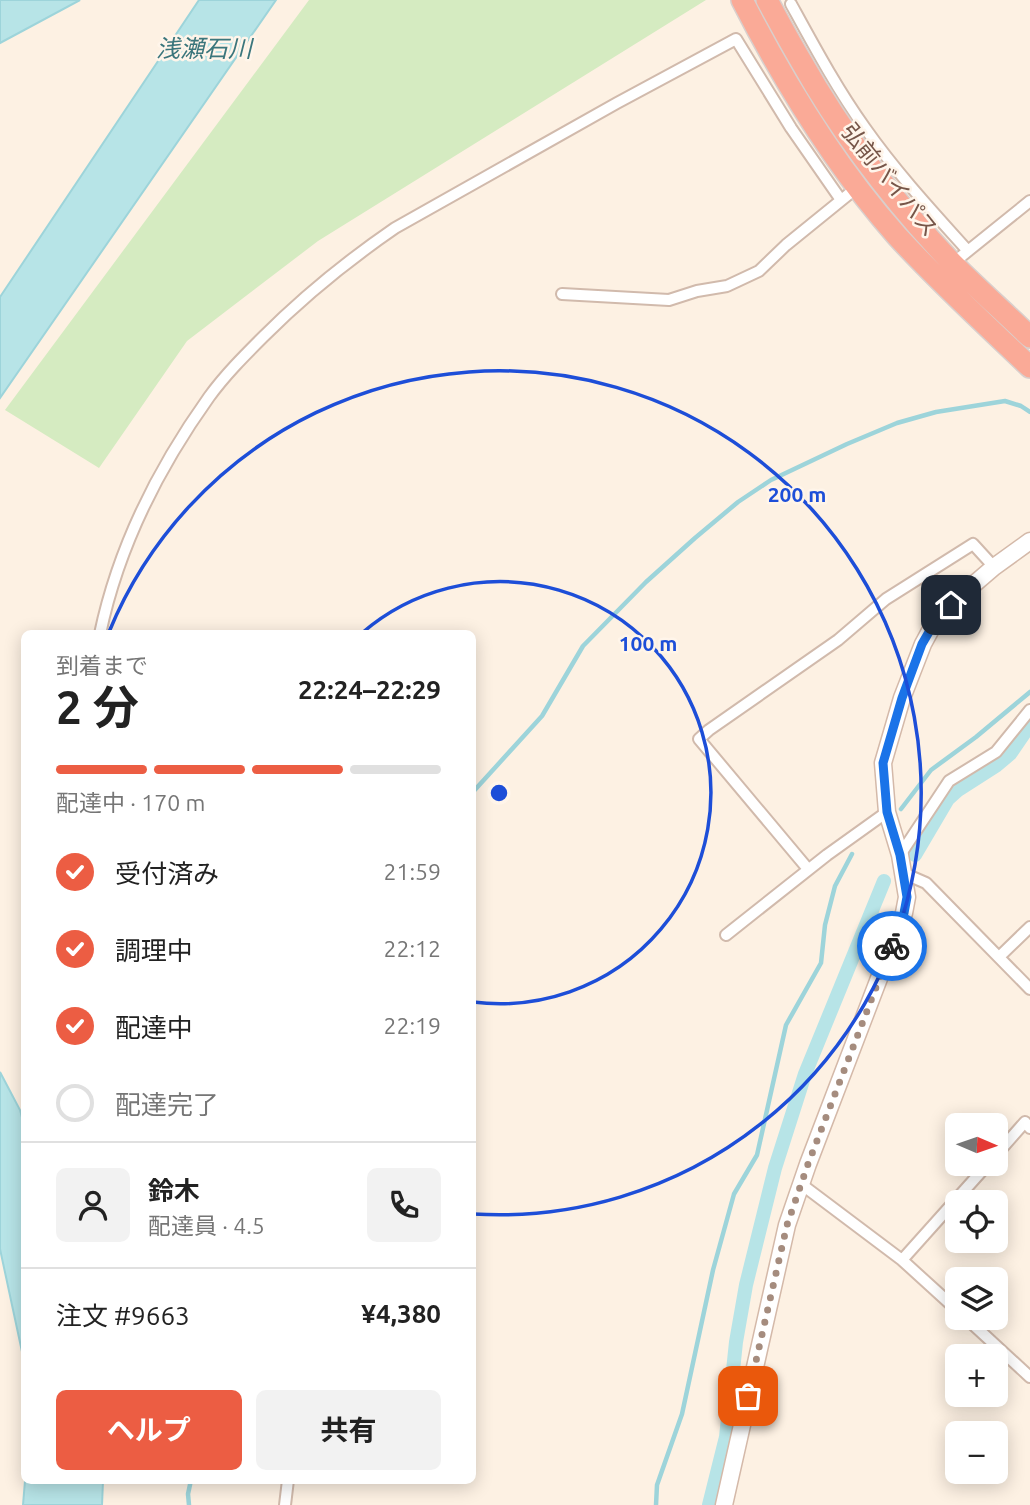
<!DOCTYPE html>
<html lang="ja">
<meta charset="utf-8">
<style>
:root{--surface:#fff;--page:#f2f2f2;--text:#222;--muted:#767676;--line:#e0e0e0;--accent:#ec5d43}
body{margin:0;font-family:Ubuntu,"Noto Sans JP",sans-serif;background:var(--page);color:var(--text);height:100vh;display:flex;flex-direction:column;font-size:26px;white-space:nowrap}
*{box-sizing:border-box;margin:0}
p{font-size:23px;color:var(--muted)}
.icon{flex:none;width:38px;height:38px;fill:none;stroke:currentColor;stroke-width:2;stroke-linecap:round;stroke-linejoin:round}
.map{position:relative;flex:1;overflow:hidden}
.panel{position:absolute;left:21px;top:630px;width:455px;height:854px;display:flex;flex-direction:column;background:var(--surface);border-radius:10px;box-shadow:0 4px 18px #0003}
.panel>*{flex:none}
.needle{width:46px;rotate:92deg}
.buttons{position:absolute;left:945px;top:1113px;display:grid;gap:14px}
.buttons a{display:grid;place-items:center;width:63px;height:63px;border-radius:10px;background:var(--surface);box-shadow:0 4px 18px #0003;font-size:35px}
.pin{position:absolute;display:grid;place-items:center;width:60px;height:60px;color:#fff;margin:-30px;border-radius:14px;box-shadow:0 4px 10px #0006}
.courier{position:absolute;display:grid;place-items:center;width:70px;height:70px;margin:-35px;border:5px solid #1a73e8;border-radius:50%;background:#fff;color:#222;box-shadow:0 2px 9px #0007}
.headline em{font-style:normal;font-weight:700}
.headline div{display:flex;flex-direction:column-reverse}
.headline{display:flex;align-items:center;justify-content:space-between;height:119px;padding:0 35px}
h1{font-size:46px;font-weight:700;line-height:52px}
.bar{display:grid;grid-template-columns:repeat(4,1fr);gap:10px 7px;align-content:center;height:84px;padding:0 35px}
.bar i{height:9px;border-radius:5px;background:var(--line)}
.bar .active{background:var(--accent)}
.bar p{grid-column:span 4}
.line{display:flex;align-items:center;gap:18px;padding:0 35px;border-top:2px solid var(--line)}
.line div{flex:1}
.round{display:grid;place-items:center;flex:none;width:74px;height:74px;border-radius:10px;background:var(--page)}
ol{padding:0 35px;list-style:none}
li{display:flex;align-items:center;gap:21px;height:77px}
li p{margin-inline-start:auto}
li .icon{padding:7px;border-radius:50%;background:var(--accent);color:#fff;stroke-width:4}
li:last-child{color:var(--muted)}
li i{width:38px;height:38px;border:4px solid var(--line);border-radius:50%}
.button{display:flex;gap:14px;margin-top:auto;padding:14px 35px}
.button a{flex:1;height:80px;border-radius:10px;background:var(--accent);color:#fff;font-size:28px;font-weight:700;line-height:80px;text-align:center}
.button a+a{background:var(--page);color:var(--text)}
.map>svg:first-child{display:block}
.green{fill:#d5ebc1}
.water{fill:#b7e4e7;stroke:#9dd4da;stroke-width:2}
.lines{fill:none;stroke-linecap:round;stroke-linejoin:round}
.stream{stroke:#9dd4da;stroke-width:4.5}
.canal{stroke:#b7e4e7;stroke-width:14}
.street-casing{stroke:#d1baac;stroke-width:14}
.secondary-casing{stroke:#d4b9a9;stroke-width:19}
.highway-casing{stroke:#d9cfcc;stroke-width:24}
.street{stroke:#fff;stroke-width:10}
.secondary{stroke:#fff;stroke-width:16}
.highway{stroke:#faaa97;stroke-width:21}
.done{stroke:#a58c7e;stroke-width:7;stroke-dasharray:0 12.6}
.route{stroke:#1a73e8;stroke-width:9}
.ring{fill:none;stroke:#1d4ed8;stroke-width:3.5}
.labels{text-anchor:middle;stroke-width:5;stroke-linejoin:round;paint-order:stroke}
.street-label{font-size:23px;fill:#765548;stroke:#fff5ea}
.water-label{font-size:24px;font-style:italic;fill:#3b767c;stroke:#fff5ea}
.centre{fill:#1d4ed8;stroke:#fff5ea;stroke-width:3.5}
.ring-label{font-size:21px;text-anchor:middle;font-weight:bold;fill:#1d4ed8;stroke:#fff5ea;stroke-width:5;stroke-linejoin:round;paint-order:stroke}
</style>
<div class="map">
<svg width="1030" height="1505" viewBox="0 0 1030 1505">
<rect width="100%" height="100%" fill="#fdf1e3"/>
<path class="green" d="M 309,0 L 706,0 L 318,241 L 187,341 L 99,468 L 5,410 Z"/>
<path class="water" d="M 0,0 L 80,0 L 0,43 Z
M 199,0 L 276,0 L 0,398 L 0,297 Z
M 0,1072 L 20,1110 L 24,1125 L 24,1361 L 0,1249 Z
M 25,1481 L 103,1481 L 102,1505 L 23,1505 Z"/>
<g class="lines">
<path class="stream" d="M 472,793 L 542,716 L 583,646 L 646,582 L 695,538 L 738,502 L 771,480 L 847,444 L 897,423 L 936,412 L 1005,401 L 1021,406 L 1030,412
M 901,809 L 931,770 L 976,737 L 1030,692
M 189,1505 L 188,1494 L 191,1480
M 656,1505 L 657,1485 L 682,1414 L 713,1270 L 734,1194 L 757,1155 L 786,1025 L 821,963 L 825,925 L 835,886 L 852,854"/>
<path class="canal" d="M 915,855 L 948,799 L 958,790 L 997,765 L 1010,754 L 1030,725
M 709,1505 L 726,1437 L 736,1342 L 746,1285 L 775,1168 L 805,1074 L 884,881"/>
<g class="street-casing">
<path id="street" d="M 791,4 C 814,46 837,89 865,128 C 896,172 932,211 968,251
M 953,263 L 1030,201
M 562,294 L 669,300 L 697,291 L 727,286 L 759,271 L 786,245 L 860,185
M 100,634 C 118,548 159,467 209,397 C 225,375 244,356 263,337 C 304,296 347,261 395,228 L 617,103 L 736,39 L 791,128 L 841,200
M 900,855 L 949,781 L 996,752 L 1030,710
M 808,869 L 699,739 L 709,730 L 838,640 L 886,599 L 973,544 L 994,567
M 903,873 L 926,883 L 1030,989
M 726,935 L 827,855 L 887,812
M 999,957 L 1030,927
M 996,1155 L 1025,1122 L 1030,1128
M 801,1184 L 902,1260 L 988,1164
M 902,1260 L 957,1310
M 966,1318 L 1030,1377
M 285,1505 L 288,1480"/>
</g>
<g class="secondary-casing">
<path id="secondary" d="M 724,1505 L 787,1225 L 808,1164 L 904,913 L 907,897 L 900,855 L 887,812 L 883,763 L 902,698 L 923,644 L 936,620 L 966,591 L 994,567 L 1030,541"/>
</g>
<g class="highway-casing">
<path id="highway" d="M 742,0 C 785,84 834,165 897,236 C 939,282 985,324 1030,367
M 767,0 C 778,20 789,41 801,61 C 842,134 894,202 952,263 C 977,288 1004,312 1030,337"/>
</g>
<use href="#street" class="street"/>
<use href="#secondary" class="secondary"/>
<use href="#highway" class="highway"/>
</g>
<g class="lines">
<path class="done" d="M 748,1396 L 787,1225 L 808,1164 L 892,946"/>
<path class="route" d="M 892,946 L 904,913 L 907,897 L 900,855 L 887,812 L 883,763 L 902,698 L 922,644 L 936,620 L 951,605"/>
</g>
<g class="ring">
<path d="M362 633A211 211 0 1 1 473 1002"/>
<path d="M109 632A422 422 0 1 1 473 1214"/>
</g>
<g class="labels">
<g class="street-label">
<text transform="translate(890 180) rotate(51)" y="8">弘前バイパス</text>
</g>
<g class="water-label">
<text x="204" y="57">浅瀬石川</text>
</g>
</g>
<circle cx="499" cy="793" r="10" class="centre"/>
<g class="ring-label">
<text x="797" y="502">200 m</text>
<text x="648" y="651">100 m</text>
</g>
</svg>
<div class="buttons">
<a><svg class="needle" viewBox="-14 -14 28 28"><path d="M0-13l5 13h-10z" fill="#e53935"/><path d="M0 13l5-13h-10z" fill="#767676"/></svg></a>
<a><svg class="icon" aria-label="locate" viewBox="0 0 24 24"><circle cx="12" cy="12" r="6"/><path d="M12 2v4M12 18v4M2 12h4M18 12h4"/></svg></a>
<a><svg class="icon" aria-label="layers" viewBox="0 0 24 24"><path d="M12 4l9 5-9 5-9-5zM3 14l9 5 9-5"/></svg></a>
<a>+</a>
<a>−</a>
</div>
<div class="pin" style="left:748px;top:1396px;background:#ea580c"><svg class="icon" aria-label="bag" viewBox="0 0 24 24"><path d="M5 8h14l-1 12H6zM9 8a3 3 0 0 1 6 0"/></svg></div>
<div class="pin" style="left:951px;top:605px;background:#1f2937"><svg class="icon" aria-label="home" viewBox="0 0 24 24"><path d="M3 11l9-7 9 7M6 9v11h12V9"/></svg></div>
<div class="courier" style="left:892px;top:946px"><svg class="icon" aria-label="bike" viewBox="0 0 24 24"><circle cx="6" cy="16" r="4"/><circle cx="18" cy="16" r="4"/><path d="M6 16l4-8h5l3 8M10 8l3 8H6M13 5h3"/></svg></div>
<section class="panel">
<div class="headline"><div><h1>2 分</h1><p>到着まで</p></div><em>22:24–22:29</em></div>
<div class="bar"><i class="active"></i><i class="active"></i><i class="active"></i><i></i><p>配達中 · 170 m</p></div>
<ol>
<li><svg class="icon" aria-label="check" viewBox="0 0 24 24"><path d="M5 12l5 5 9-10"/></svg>受付済み<p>21:59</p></li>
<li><svg class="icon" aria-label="check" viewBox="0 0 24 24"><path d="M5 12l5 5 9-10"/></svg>調理中<p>22:12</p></li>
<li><svg class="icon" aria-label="check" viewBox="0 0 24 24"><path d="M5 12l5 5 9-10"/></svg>配達中<p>22:19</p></li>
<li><i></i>配達完了</li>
</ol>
<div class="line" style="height:126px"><a class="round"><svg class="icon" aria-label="person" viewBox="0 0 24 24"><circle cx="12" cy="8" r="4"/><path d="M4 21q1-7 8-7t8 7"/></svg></a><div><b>鈴木</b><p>配達員 · 4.5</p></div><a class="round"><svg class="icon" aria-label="phone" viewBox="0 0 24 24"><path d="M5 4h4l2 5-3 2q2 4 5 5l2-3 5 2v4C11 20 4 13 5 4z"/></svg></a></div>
<div class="line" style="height:91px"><div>注文 #9663</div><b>¥4,380</b></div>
<div class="button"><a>ヘルプ</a><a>共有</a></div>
</section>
</div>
